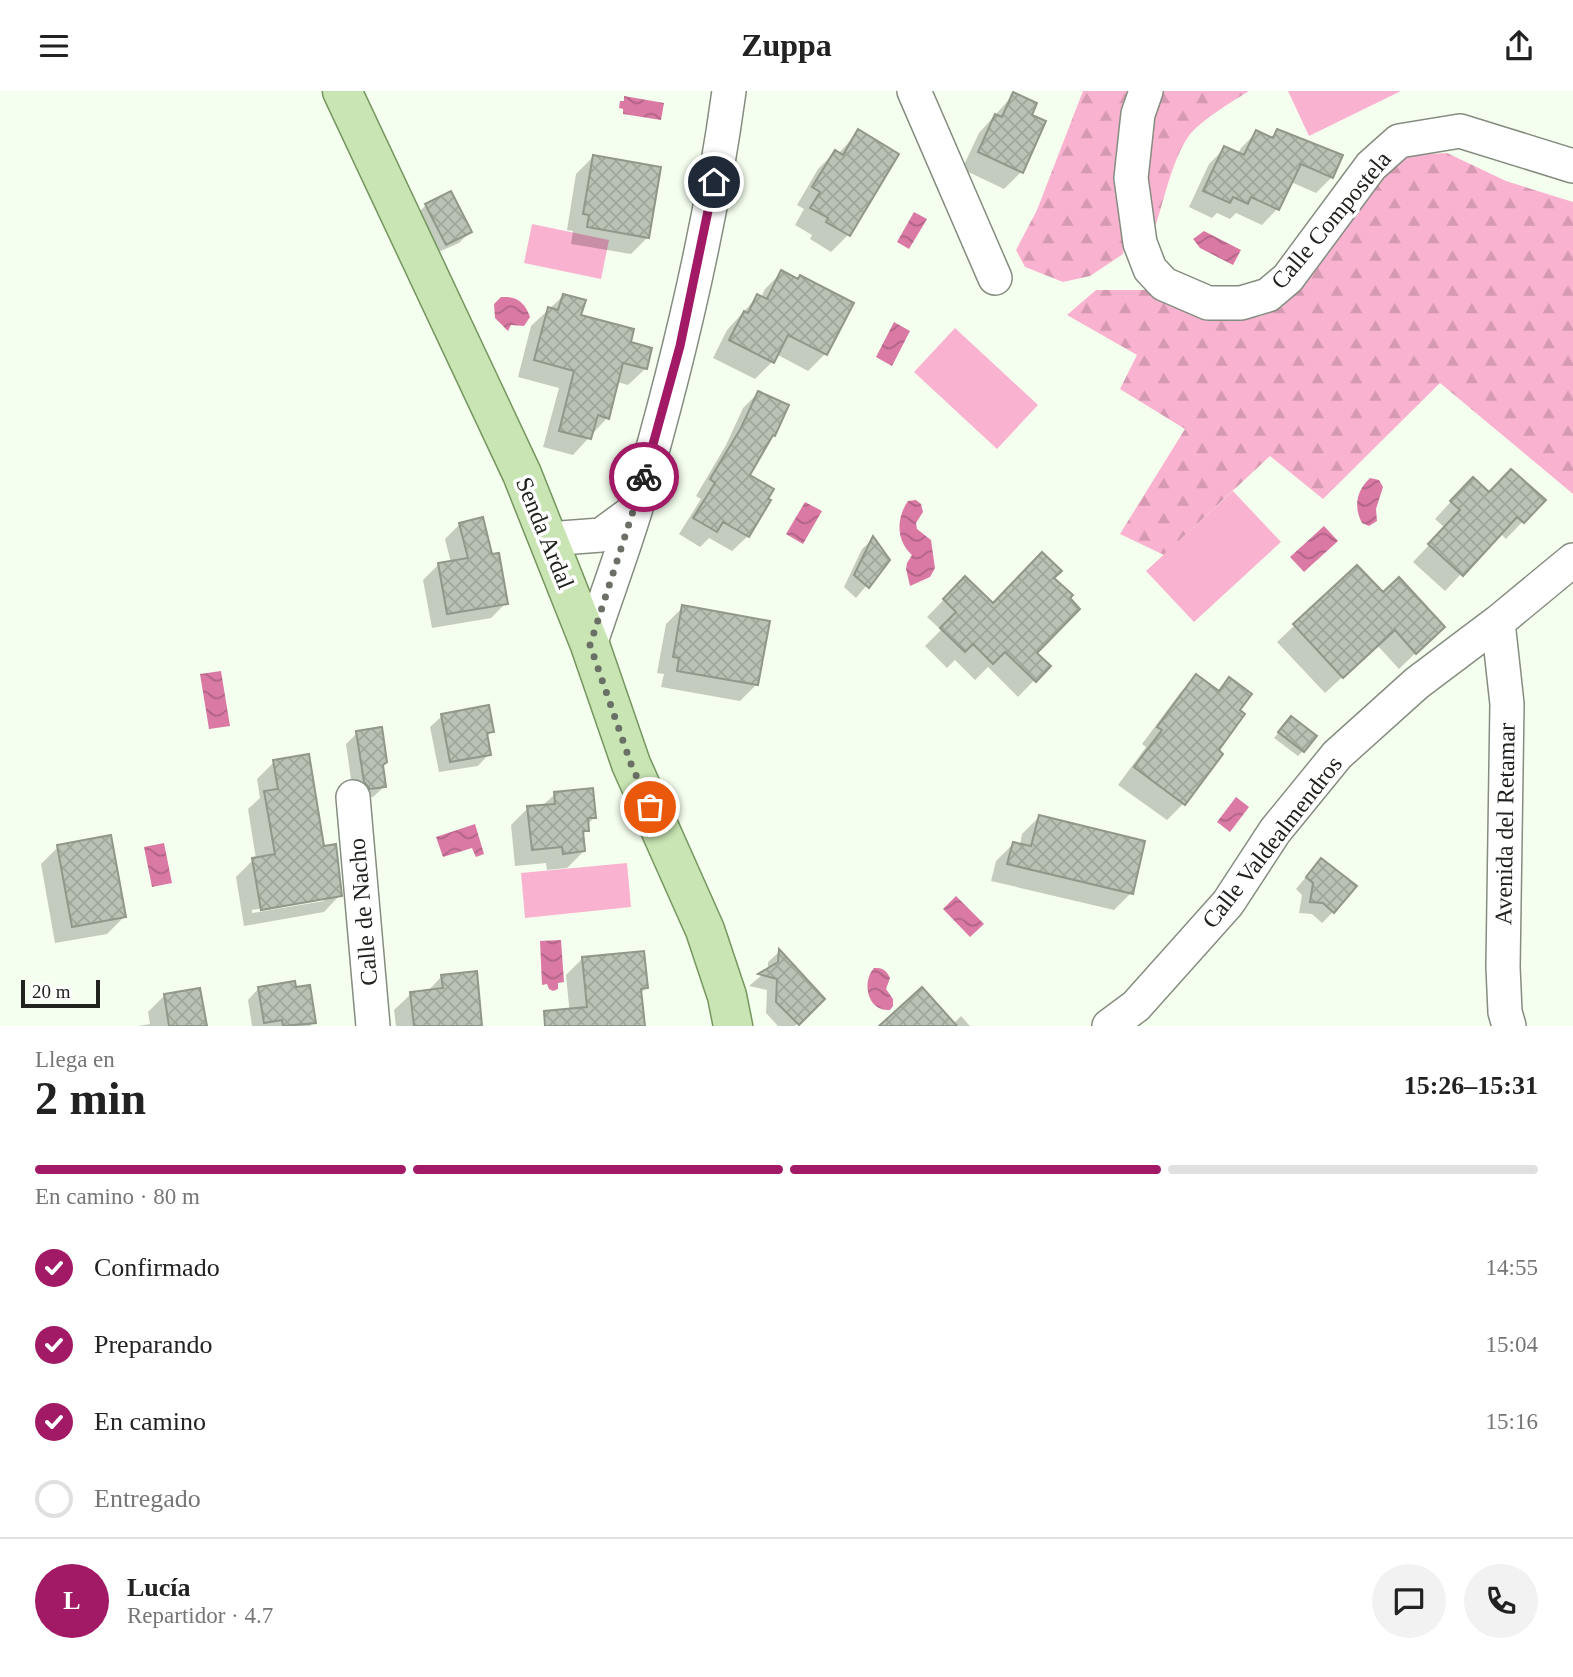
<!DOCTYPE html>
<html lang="es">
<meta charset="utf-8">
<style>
:root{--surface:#fff;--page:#f2f2f2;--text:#222;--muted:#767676;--line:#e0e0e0;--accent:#a21a66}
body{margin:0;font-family:Georgia,serif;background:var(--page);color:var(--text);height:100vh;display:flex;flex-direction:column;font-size:26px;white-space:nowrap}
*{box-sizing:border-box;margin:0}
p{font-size:23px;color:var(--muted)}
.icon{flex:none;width:38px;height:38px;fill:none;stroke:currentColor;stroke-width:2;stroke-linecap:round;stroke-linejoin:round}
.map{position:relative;height:935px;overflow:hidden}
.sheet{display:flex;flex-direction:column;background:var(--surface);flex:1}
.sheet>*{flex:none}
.scale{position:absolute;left:21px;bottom:18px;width:79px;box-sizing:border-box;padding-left:7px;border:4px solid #20231e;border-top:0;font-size:19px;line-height:24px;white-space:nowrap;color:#20231e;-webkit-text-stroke:5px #fff;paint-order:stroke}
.pin{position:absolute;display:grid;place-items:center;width:60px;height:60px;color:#fff;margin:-30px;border:4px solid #fff;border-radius:50%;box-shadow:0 2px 7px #0007}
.courier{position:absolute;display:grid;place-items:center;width:70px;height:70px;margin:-35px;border:5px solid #a21a66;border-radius:50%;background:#fff;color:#222;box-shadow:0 2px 9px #0007}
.head em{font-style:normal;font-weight:600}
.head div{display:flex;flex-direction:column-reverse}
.head{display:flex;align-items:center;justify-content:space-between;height:119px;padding:0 35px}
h1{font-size:46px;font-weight:600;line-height:52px}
.bar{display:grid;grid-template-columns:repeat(4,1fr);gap:10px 7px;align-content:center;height:84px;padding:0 35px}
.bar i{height:9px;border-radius:5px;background:var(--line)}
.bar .active{background:var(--accent)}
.bar p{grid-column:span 4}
.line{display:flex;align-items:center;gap:18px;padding:0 35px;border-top:2px solid var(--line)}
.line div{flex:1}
.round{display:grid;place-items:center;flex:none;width:74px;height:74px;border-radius:37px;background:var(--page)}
ol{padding:0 35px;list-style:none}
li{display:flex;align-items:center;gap:21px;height:77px}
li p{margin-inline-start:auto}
li .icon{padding:7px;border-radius:50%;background:var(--accent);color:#fff;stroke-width:4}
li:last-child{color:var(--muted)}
li i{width:38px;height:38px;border:4px solid var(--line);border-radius:50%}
header{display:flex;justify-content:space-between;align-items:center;height:91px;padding:0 35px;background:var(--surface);font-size:32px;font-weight:600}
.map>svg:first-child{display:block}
.forest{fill:url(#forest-firs)}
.garden{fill:#f9b2cf}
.water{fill:url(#water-waves)}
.shadow{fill:#0003;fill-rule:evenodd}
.building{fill:url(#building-cross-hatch);stroke:#8f988a;stroke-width:2}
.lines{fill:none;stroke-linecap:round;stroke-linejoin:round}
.minor-casing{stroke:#858d80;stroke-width:36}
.major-casing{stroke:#75965e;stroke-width:41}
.minor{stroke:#fff;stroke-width:33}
.major{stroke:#c8e5b3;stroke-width:38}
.done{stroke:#6b7067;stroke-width:7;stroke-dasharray:0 12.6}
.route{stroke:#a21a66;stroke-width:9}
.labels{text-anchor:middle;stroke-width:7;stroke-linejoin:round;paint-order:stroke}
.street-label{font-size:24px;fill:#20231e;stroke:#fff}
</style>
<header><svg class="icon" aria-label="menu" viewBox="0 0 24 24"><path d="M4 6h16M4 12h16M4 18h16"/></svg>Zuppa<svg class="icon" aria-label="share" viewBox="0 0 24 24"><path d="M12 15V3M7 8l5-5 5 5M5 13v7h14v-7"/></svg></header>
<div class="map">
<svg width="1573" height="935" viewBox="0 0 1573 935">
<defs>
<pattern id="forest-firs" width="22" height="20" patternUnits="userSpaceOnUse" patternTransform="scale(1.75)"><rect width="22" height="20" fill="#f9b2cf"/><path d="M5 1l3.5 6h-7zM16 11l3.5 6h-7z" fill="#d599b1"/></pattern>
<pattern id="water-waves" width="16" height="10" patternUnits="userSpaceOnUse" patternTransform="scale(1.75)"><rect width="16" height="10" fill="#da79a4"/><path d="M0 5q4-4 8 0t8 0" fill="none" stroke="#b06385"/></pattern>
<pattern id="building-cross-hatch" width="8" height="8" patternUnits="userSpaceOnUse" patternTransform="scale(1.75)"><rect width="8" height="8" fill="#b9c2b4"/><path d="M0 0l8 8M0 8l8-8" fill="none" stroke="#9fa69a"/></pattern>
</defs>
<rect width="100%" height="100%" fill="#f5ffef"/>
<path class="forest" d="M 1083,0 L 1249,0 C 1233,10 1198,31 1188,46 C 1170,74 1165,108 1154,139 L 1128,139 L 1123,163 L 1090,185 L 1063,191 L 1025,176 L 1016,159 L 1037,119 Z
M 1447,62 L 1506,90 L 1573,111 L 1573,403 L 1440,292 L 1323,408 L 1270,365 L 1164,464 L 1120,443 L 1185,338 L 1120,298 L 1137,264 L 1067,224 L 1096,199 L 1148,199 L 1170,215 L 1201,226 L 1232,229 L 1261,225 L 1282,216 L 1389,74 L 1411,64 Z"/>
<path class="garden" d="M 1288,0 L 1401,0 L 1309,45 Z
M 532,133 L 609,149 L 601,188 L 524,172 Z
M 955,237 L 1038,314 L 997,358 L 914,281 Z
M 1233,400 L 1281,451 L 1194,531 L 1146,480 Z
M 627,772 L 631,816 L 525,827 L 521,782 Z"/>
<path class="water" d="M 624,5 L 664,12 L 661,29 L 623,23 L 623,18 L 619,17 L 620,10 L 624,10 Z
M 914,121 L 927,128 L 909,158 L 897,151 Z
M 1204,140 L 1241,159 L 1233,174 L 1200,157 L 1193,148 Z
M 501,206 C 516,205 525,211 530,226 L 524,235 L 511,234 L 508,240 L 495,227 L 494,213 Z
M 894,231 L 910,240 L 892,275 L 876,266 Z
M 1370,387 L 1379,389 L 1383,396 L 1376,418 L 1377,430 L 1369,435 L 1362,432 C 1353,415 1357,399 1370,387 Z
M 916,409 L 921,413 L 923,421 L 916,432 L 917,438 L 931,449 L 935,477 L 930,486 L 910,495 L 906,478 L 907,472 L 912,464 C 896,450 896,427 908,410 Z
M 805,411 L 822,420 L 803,453 L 786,443 Z
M 1324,435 L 1338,450 L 1304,481 L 1290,466 Z
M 221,580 L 230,635 L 209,638 L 200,583 Z
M 1236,706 L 1249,716 L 1230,741 L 1217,731 Z
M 475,733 L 484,763 L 476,766 L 472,757 L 443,766 L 436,746 Z
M 164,752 L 172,792 L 152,796 L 144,756 Z
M 956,805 L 984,833 L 970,846 L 943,818 Z
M 561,849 L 564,891 L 558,892 L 558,898 L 553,900 L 549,898 L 547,893 L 542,894 L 540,850 Z
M 874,877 C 882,877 886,878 890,887 L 886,898 L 893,908 L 893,915 L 890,919 C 868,921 861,892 874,877 Z"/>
<path class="shadow" d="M 1014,3 L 1030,25 L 1021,81 L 1004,98 L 962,78 L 979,42 Z
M 859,40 L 897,63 L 848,144 L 831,161 L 810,148 L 812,144 L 795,134 L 804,118 L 797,114 L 818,78 L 835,61 L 838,63 Z
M 1278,40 L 1332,86 L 1316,102 L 1291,91 L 1277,118 L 1262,134 L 1236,122 L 1230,128 L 1217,122 L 1212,127 L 1189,116 L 1209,73 L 1225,57 L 1238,63 L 1241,57 L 1257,41 L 1270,47 Z
M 593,66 L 648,146 L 631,163 L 571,153 L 573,140 L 567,139 L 576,83 Z
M 426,114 L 470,141 L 459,152 L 434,163 L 415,125 Z
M 782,181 L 825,263 L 808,280 L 776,263 L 772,271 L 755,288 L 713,267 L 727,239 L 758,205 L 761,207 L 765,198 Z
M 563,205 L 579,226 L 629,253 L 650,258 L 645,278 L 628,294 L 617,291 L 607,327 L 573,364 L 543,356 L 559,297 L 518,286 L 531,235 Z
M 758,302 L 774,344 L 747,385 L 748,445 L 732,460 L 709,447 L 700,456 L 679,443 L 701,408 L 696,405 L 726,354 L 743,317 Z
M 1489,403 L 1543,409 L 1506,448 L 1500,442 L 1445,500 L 1413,471 L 1445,437 L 1435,428 L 1456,405 Z
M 460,433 L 506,512 L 491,527 L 432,537 L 423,489 L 438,474 L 451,472 L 445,448 Z
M 873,448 L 888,469 L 856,507 L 844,496 L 862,458 Z
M 1357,476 L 1426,552 L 1399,578 L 1377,554 L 1325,602 L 1277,551 Z
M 965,487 L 993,514 L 1052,487 L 1034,562 L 1048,575 L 1018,606 L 988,576 L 975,589 L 955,569 L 947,577 L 925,555 L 941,539 L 927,526 Z
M 683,516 L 757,593 L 740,610 L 661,596 L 664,583 L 657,582 L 666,533 Z
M 1196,586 L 1217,601 L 1229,588 L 1238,620 L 1183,713 L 1167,729 L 1118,694 L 1146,656 L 1142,653 L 1180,602 Z
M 442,625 L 492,640 L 486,647 L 489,663 L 478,675 L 439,681 L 430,636 Z
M 1286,632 L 1303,660 L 1298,665 L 1274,647 Z
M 357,642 L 381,674 L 385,695 L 373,706 L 358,708 L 353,702 L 346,653 Z
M 274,671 L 323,757 L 340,804 L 324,821 L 244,835 L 236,786 L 253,769 L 256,768 L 248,718 L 260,707 L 257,688 ZM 324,806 L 324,810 L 252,822 L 252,819 Z
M 555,703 L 595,726 L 587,734 L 587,739 L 582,745 L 584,760 L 567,777 L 547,779 L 546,772 L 515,775 L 511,734 L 528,717 L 541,716 Z
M 1039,726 L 1131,802 L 1114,819 L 991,790 L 996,770 L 1013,753 L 1020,754 L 1022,743 Z
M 58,756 L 124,826 L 107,843 L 55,852 L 41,773 Z
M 1310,781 L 1333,821 L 1322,832 L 1312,823 L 1299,822 L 1302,804 L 1296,798 Z
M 779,861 L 822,908 L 795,935 L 778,935 L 766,922 L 767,899 L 749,895 L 768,879 L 768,871 Z
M 583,867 L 646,896 L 640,903 L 643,935 L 560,935 L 570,925 L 566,884 Z
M 442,885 L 481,935 L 396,935 L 394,919 L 411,903 L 427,901 Z
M 259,897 L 314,931 L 310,935 L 252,935 L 248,909 Z
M 165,904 L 205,935 L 138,935 L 150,933 L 148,921 Z
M 961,925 L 970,935 L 882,935 L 953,933 Z"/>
<path class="building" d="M 1013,1 L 1037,12 L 1032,24 L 1046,30 L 1023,82 L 978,61 L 995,23 L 1002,26 Z
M 858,38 L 899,63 L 850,145 L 826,131 L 828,127 L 810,117 L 820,101 L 812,96 L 835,59 L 843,64 Z
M 1277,38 L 1343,64 L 1333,87 L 1301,73 L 1279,119 L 1251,106 L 1248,113 L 1233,106 L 1230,112 L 1203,100 L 1224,55 L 1244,64 L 1256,39 L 1273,47 Z
M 593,64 L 661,76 L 649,147 L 587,136 L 589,124 L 583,123 Z
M 451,100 L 472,141 L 446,154 L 425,113 Z
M 781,179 L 798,188 L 800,184 L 854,212 L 827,264 L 788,244 L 774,272 L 729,249 L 744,220 L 748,222 L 757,203 L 767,208 Z
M 563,203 L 586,209 L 581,224 L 634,238 L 631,251 L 652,257 L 647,278 L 623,272 L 609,328 L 598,324 L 591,348 L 559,340 L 574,280 L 534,269 L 548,216 L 558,219 Z
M 758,300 L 789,314 L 775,345 L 773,344 L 750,384 L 774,398 L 768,408 L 771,409 L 749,446 L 723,431 L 717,441 L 693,427 L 715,392 L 710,388 L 741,337 Z
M 1511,378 L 1546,409 L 1524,432 L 1517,426 L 1463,485 L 1428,453 L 1460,419 L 1450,410 L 1473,386 L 1489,401 Z
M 483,426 L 492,463 L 499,462 L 508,513 L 447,523 L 438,472 L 468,467 L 459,432 Z
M 873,445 L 890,469 L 869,497 L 854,484 Z
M 1042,461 L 1062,480 L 1054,487 L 1073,504 L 1070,507 L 1080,518 L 1037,562 L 1051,575 L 1036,591 L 1005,561 L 993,573 L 973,553 L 965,561 L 940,537 L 956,521 L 943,508 L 965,485 L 993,512 Z
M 1357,474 L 1383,501 L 1399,486 L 1445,536 L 1416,563 L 1395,539 L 1343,587 L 1293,533 Z
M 682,514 L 770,530 L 758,594 L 677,580 L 679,567 L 673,566 Z
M 1196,583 L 1219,600 L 1229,586 L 1252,603 L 1240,619 L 1245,623 L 1219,659 L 1223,663 L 1185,714 L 1134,676 L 1162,639 L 1157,636 Z
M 489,614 L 494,641 L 487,642 L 491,664 L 450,671 L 441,623 Z
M 1291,625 L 1317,645 L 1304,661 L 1278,641 Z
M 382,636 L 387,671 L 383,674 L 386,696 L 370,698 L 364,691 L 356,640 Z
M 309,663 L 324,755 L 336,753 L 342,805 L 261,819 L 252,767 L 275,763 L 264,700 L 278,698 L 273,669 Z
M 593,697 L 596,727 L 588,727 L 589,740 L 583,740 L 585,760 L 563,763 L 562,756 L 532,759 L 527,715 L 555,713 L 554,701 Z
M 1039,724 L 1145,750 L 1133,803 L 1007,773 L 1013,751 L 1031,755 Z
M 111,744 L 126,826 L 72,836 L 57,754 Z
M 1321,767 L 1357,795 L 1334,822 L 1323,812 L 1310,811 L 1313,792 L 1306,786 Z
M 779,858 L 825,908 L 799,934 L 776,911 L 777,888 L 758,883 L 778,871 Z
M 644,860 L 648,897 L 641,898 L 645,935 L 545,935 L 544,920 L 587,916 L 582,866 Z
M 477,880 L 482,935 L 414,935 L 410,901 L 443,897 L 441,884 Z
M 295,890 L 296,896 L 310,894 L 316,932 L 283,935 L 282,929 L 264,932 L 258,896 Z
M 922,896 L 957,935 L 879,935 Z
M 200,897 L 207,935 L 169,935 L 164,903 Z"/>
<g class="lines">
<g class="minor-casing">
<path id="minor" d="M 914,0 L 995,187
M 1146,0 L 1138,23 L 1131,87 L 1140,152 L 1150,178 L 1164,193 L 1208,212 L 1241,212 L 1268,204 L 1288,187 L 1371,75 L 1399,50 L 1460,40 L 1573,75
M 548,448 L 601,444 L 635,419
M 1498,531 L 1507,613 L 1503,876 L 1505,921 L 1509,935
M 590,554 C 605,508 622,463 636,417 C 676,280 710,141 729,0
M 353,706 L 373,935
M 1109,935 L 1136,915 L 1228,812 L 1275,740 L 1337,664 L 1417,592 L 1498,531 L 1573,469"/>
</g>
<g class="major-casing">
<path id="major" d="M 342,0 L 522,383 L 590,554 L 631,673 L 705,839 L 727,905 L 733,935"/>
</g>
<use href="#minor" class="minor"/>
<use href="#major" class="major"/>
</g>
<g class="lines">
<path class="done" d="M 644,386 L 590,554 L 631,673 L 650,716"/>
<path class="route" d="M 644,386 L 680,255 L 714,91"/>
</g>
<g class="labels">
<g class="street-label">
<text transform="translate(1331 129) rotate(-50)" y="8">Calle Compostela</text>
<text transform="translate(545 442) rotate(68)" y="8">Senda Ardal</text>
<text transform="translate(1505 733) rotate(-89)" y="8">Avenida del Retamar</text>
<text transform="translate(1272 751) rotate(-52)" y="8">Calle Valdealmendros</text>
<text transform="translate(363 821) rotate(-95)" y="8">Calle de Nacho</text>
</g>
</g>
</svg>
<div class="scale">20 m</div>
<div class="pin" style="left:650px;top:716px;background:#ea580c"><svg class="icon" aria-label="bag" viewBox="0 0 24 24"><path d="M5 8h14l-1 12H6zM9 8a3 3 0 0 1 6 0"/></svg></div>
<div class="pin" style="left:714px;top:91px;background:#1f2937"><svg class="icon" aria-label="home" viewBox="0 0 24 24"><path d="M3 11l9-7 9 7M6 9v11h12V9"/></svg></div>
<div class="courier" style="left:644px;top:386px"><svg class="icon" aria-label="bike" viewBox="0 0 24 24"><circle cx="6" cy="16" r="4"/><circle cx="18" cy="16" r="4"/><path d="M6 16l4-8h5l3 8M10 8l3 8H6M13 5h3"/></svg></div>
</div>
<section class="sheet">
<div class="head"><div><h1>2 min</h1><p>Llega en</p></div><em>15:26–15:31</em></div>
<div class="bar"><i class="active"></i><i class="active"></i><i class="active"></i><i></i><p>En camino · 80 m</p></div>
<ol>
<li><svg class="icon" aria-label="check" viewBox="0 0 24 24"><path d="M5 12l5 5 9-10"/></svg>Confirmado<p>14:55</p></li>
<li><svg class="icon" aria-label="check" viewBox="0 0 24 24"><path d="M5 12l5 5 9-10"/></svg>Preparando<p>15:04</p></li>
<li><svg class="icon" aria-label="check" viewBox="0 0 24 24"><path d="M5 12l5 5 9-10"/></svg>En camino<p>15:16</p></li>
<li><i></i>Entregado</li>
</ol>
<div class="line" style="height:126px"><b class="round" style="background:var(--accent);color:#fff">L</b><div><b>Lucía</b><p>Repartidor · 4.7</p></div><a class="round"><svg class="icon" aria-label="chat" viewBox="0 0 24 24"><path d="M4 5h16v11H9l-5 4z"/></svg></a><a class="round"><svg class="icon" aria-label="phone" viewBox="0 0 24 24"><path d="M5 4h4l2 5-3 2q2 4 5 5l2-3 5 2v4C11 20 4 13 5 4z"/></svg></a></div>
</section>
